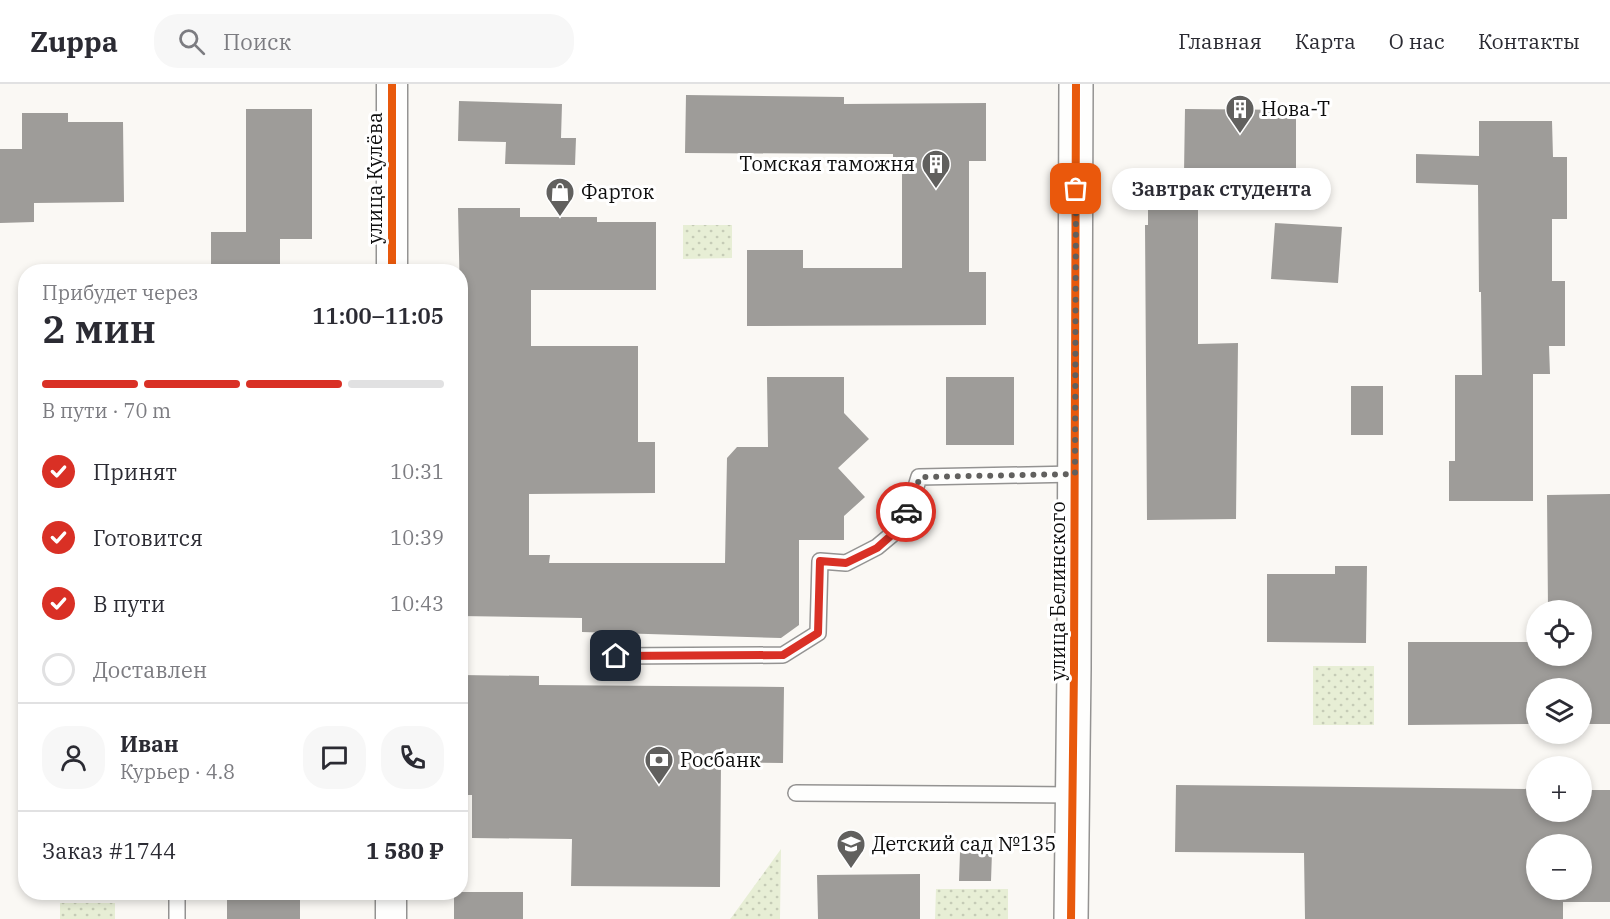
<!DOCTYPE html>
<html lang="ru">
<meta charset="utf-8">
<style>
:root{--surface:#fff;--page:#f7f7f7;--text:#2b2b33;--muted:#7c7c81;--line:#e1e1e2;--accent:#d93025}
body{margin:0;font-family:"IBM Plex Serif",serif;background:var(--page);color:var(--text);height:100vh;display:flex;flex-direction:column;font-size:22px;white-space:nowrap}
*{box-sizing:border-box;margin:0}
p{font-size:20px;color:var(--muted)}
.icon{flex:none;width:33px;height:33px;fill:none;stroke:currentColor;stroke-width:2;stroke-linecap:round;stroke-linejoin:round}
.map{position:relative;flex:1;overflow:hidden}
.sheet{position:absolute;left:18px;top:180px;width:450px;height:636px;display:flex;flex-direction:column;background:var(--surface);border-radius:24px;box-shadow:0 3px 9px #0003}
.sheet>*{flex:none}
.buttons{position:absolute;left:1526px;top:516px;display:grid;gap:12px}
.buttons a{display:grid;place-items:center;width:66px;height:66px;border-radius:50%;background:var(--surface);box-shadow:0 3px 9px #0003;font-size:30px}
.pin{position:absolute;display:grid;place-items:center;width:51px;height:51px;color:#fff;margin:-26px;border-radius:12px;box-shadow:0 3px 9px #0006}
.courier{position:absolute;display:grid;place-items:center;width:60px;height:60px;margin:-30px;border:4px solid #d93025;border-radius:50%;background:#fff;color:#222;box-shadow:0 2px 8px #0007}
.bubble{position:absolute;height:42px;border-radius:21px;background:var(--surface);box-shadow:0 3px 9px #0003;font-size:20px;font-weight:600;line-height:42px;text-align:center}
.summary em{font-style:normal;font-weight:600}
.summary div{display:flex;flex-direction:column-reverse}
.summary{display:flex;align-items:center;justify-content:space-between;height:102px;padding:0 24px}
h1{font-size:39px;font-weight:600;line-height:45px}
.bar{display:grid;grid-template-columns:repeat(4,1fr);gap:9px 6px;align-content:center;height:72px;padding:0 24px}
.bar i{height:8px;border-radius:4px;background:var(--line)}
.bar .current{background:var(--accent)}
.bar p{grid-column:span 4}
.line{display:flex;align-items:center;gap:15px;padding:0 24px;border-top:2px solid var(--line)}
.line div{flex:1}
.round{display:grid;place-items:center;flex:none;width:63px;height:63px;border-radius:24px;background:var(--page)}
ol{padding:0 24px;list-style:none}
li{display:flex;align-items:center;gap:18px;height:66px}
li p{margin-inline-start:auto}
li .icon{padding:6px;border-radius:50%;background:var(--accent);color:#fff;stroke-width:4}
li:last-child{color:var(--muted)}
li i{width:33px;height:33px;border:3px solid var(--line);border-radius:50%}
header{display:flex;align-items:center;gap:36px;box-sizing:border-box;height:84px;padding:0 30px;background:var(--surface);border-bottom:2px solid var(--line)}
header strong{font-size:28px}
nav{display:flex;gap:33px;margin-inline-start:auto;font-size:21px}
.search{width:420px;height:54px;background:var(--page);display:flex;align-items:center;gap:15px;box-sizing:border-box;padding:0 21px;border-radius:24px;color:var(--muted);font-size:22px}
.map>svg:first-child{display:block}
.park{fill:url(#park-dots)}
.building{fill:#9e9c99;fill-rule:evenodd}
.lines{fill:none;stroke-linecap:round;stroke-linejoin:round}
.service-casing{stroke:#949392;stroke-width:18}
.minor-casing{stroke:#949392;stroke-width:33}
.tertiary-casing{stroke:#949392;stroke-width:36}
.service{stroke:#fefefd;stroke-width:15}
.minor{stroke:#fefefd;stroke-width:30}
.tertiary{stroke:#fefefd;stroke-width:33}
.cycleway-casing{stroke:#fff;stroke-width:11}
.cycleway{stroke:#e8590c;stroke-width:8}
.done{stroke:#61605e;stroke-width:6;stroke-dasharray:0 10.8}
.route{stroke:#d93025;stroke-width:8}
.labels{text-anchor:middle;stroke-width:6;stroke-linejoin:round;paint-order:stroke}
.poi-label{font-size:20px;fill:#0e0e0e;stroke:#fff;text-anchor:start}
.street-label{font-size:20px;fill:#0e0e0e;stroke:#fff}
</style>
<header>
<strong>Zuppa</strong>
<div class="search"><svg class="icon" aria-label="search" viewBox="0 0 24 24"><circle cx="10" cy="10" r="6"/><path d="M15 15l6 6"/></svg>Поиск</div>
<nav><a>Главная</a><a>Карта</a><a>О нас</a><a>Контакты</a></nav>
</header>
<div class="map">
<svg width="1610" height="835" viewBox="0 0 1610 835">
<defs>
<pattern id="park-dots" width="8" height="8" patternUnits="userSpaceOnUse" patternTransform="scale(1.5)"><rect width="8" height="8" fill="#e7eed5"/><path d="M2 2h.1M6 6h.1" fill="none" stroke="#c5cbb6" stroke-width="1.8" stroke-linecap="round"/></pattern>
</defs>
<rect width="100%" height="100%" fill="#faf8f4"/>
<path class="park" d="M 683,141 L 732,141 L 732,174 L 683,175 Z
M 1313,582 L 1374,582 L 1374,641 L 1313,641 Z
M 781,765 L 780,835 L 730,835 L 731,834 Z
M 936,805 L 1008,805 L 1008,835 L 935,835 Z
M 60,819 L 115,819 L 115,835 L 60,835 Z"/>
<path class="building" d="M 686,11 L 844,13 L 844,20 L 986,19 L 986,77 L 969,77 L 969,188 L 986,188 L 986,241 L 747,242 L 747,166 L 803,166 L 803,184 L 902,184 L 902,76 L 893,76 L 893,70 L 685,69 Z
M 459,17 L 562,20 L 561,54 L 576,54 L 575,81 L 505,80 L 506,58 L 458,57 Z
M 246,25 L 312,25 L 312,155 L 280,155 L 280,188 L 211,188 L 211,148 L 246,148 Z
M 1185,25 L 1296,26 L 1296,90 L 1184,89 Z
M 22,29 L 68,29 L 68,38 L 123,38 L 124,118 L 34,119 L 34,138 L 0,139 L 0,65 L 22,65 Z
M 1479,37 L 1552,37 L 1553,73 L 1567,73 L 1567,135 L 1552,135 L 1552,197 L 1565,197 L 1565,262 L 1549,262 L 1550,290 L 1533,290 L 1533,417 L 1449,417 L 1449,377 L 1455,377 L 1455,291 L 1482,291 L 1481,208 L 1479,208 L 1478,101 L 1416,99 L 1416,70 L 1479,72 Z
M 1148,98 L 1198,98 L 1198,260 L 1238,259 L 1236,435 L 1147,436 L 1145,141 L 1148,141 Z
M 458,124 L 520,124 L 520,133 L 597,133 L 597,138 L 656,138 L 656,206 L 531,206 L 531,262 L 638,262 L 638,358 L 655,358 L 655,409 L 529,410 L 529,471 L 550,471 L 549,479 L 725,479 L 727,374 L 737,363 L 768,363 L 767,293 L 844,293 L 844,329 L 869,355 L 838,384 L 865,413 L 844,432 L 844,456 L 799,456 L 799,541 L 781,554 L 582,548 L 582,534 L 460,532 L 460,347 L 465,347 L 466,216 L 460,216 Z
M 1275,139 L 1342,143 L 1338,199 L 1271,195 Z
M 946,293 L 1014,293 L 1014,361 L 946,361 Z
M 1351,302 L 1383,302 L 1383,351 L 1351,351 Z
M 1610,410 L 1610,640 L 1581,640 L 1581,604 L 1536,604 L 1536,640 L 1408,641 L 1408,558 L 1536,558 L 1536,572 L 1581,572 L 1581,526 L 1548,526 L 1547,411 Z
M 1335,482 L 1367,482 L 1366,559 L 1267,558 L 1267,490 L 1335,490 Z
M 461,591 L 539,592 L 539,601 L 784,603 L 783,679 L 721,678 L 720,803 L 571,802 L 572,755 L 472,754 L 472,711 L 460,711 Z
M 1176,701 L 1536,705 L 1536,728 L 1581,728 L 1581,706 L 1610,706 L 1610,818 L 1563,818 L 1563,835 L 1305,835 L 1304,769 L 1175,768 ZM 1536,760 L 1581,760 L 1581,806 L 1536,806 Z
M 960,768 L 992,768 L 991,797 L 959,797 Z
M 920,790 L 920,835 L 818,835 L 817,791 Z
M 227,808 L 300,808 L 300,835 L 227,835 Z
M 454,808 L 523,808 L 523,835 L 454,835 Z"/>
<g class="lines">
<g class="service-casing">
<path id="service" d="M 616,572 L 783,571 L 818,549 L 820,477 L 846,479 L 877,463 L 895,448 L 911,419 L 919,393 L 1075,390
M 796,709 L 1073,711
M 177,835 L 177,808"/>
</g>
<g class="minor-casing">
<path id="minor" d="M 392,0 L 392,188
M 391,835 L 391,808"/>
</g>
<g class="tertiary-casing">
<path id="tertiary" d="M 1071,835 L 1074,584 L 1076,0"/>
</g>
<use href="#service" class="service"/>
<use href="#minor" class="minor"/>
<use href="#tertiary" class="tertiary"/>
<g class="cycleway-casing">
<path id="cycleway" d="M 392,0 L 392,188
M 1071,835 L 1074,584 L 1076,0"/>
</g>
<use href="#cycleway" class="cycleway"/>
</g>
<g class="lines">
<path class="done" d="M 906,428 L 911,419 L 920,393 L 1075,390 L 1076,105"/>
<path class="route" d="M 616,572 L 783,571 L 818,549 L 820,477 L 846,479 L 877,464 L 895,448 L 906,428"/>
</g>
<defs>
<g id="building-pin" transform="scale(1.5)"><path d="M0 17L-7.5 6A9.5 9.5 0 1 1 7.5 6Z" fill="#61605e" stroke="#fff"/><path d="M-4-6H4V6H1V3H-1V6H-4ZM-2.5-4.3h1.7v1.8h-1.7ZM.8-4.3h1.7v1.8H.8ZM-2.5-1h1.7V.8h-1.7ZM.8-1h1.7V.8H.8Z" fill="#fff"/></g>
<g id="shop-pin" transform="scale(1.5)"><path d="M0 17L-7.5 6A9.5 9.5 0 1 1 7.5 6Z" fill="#61605e" stroke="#fff"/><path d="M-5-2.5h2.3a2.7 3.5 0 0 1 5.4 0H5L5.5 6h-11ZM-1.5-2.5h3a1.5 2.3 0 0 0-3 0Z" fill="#fff"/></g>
<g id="bank-pin" transform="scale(1.5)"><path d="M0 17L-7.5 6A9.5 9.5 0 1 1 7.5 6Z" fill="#61605e" stroke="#fff"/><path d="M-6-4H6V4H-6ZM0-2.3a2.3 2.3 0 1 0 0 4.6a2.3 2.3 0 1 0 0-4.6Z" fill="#fff"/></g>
<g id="school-pin" transform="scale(1.5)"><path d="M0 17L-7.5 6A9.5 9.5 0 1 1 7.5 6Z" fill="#61605e" stroke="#fff"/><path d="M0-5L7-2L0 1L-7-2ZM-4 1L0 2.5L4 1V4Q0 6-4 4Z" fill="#fff"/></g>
</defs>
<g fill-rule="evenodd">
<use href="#building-pin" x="1240" y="25"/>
<use href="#building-pin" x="936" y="80"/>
<use href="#shop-pin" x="560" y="108"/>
<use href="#bank-pin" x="659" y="676"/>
<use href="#school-pin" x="851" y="760"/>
</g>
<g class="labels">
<g class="poi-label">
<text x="1261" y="32">Нова-Т</text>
<text x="915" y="87" text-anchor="end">Томская таможня</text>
<text x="581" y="115">Фарток</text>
<text x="680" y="683">Росбанк</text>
<text x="872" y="767">Детский сад №135</text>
</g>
<g class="street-label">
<text transform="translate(375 94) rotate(-90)" y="7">улица Кулёва</text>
<text transform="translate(1058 507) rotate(-90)" y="7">улица Белинского</text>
</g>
</g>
</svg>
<div class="buttons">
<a><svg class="icon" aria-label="locate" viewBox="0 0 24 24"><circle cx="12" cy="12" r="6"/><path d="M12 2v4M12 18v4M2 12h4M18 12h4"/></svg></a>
<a><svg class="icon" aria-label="layers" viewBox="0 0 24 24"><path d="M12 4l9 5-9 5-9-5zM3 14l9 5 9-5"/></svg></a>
<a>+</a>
<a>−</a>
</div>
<div class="pin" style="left:1076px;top:105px;background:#ea580c"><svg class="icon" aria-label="bag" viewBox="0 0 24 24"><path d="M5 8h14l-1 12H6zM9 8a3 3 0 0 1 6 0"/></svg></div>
<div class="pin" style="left:616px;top:572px;background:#1f2937"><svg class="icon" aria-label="home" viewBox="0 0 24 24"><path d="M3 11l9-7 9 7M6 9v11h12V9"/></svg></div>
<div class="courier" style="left:906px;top:428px"><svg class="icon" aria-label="car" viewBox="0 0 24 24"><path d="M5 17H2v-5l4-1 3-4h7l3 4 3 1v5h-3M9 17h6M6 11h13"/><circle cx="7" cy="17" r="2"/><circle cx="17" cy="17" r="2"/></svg></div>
<div class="bubble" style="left:1112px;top:84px;width:219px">Завтрак студента</div>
<section class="sheet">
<div class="summary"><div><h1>2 мин</h1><p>Прибудет через</p></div><em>11:00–11:05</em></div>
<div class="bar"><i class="current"></i><i class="current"></i><i class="current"></i><i></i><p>В пути · 70 m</p></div>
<ol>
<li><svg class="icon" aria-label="check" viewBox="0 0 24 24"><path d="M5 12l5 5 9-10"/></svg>Принят<p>10:31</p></li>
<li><svg class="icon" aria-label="check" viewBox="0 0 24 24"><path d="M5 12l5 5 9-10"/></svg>Готовится<p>10:39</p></li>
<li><svg class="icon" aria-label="check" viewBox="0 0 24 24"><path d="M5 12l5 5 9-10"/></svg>В пути<p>10:43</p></li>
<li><i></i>Доставлен</li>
</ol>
<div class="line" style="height:108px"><a class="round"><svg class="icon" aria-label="person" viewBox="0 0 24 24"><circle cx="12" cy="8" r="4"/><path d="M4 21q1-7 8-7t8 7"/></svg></a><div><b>Иван</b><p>Курьер · 4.8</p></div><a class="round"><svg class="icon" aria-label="chat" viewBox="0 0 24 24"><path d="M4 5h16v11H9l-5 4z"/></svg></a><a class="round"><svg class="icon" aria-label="phone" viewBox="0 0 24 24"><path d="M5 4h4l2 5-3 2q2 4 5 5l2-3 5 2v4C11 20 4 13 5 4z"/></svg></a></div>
<div class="line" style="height:78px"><div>Заказ #1744</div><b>1 580 ₽</b></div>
</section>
</div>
